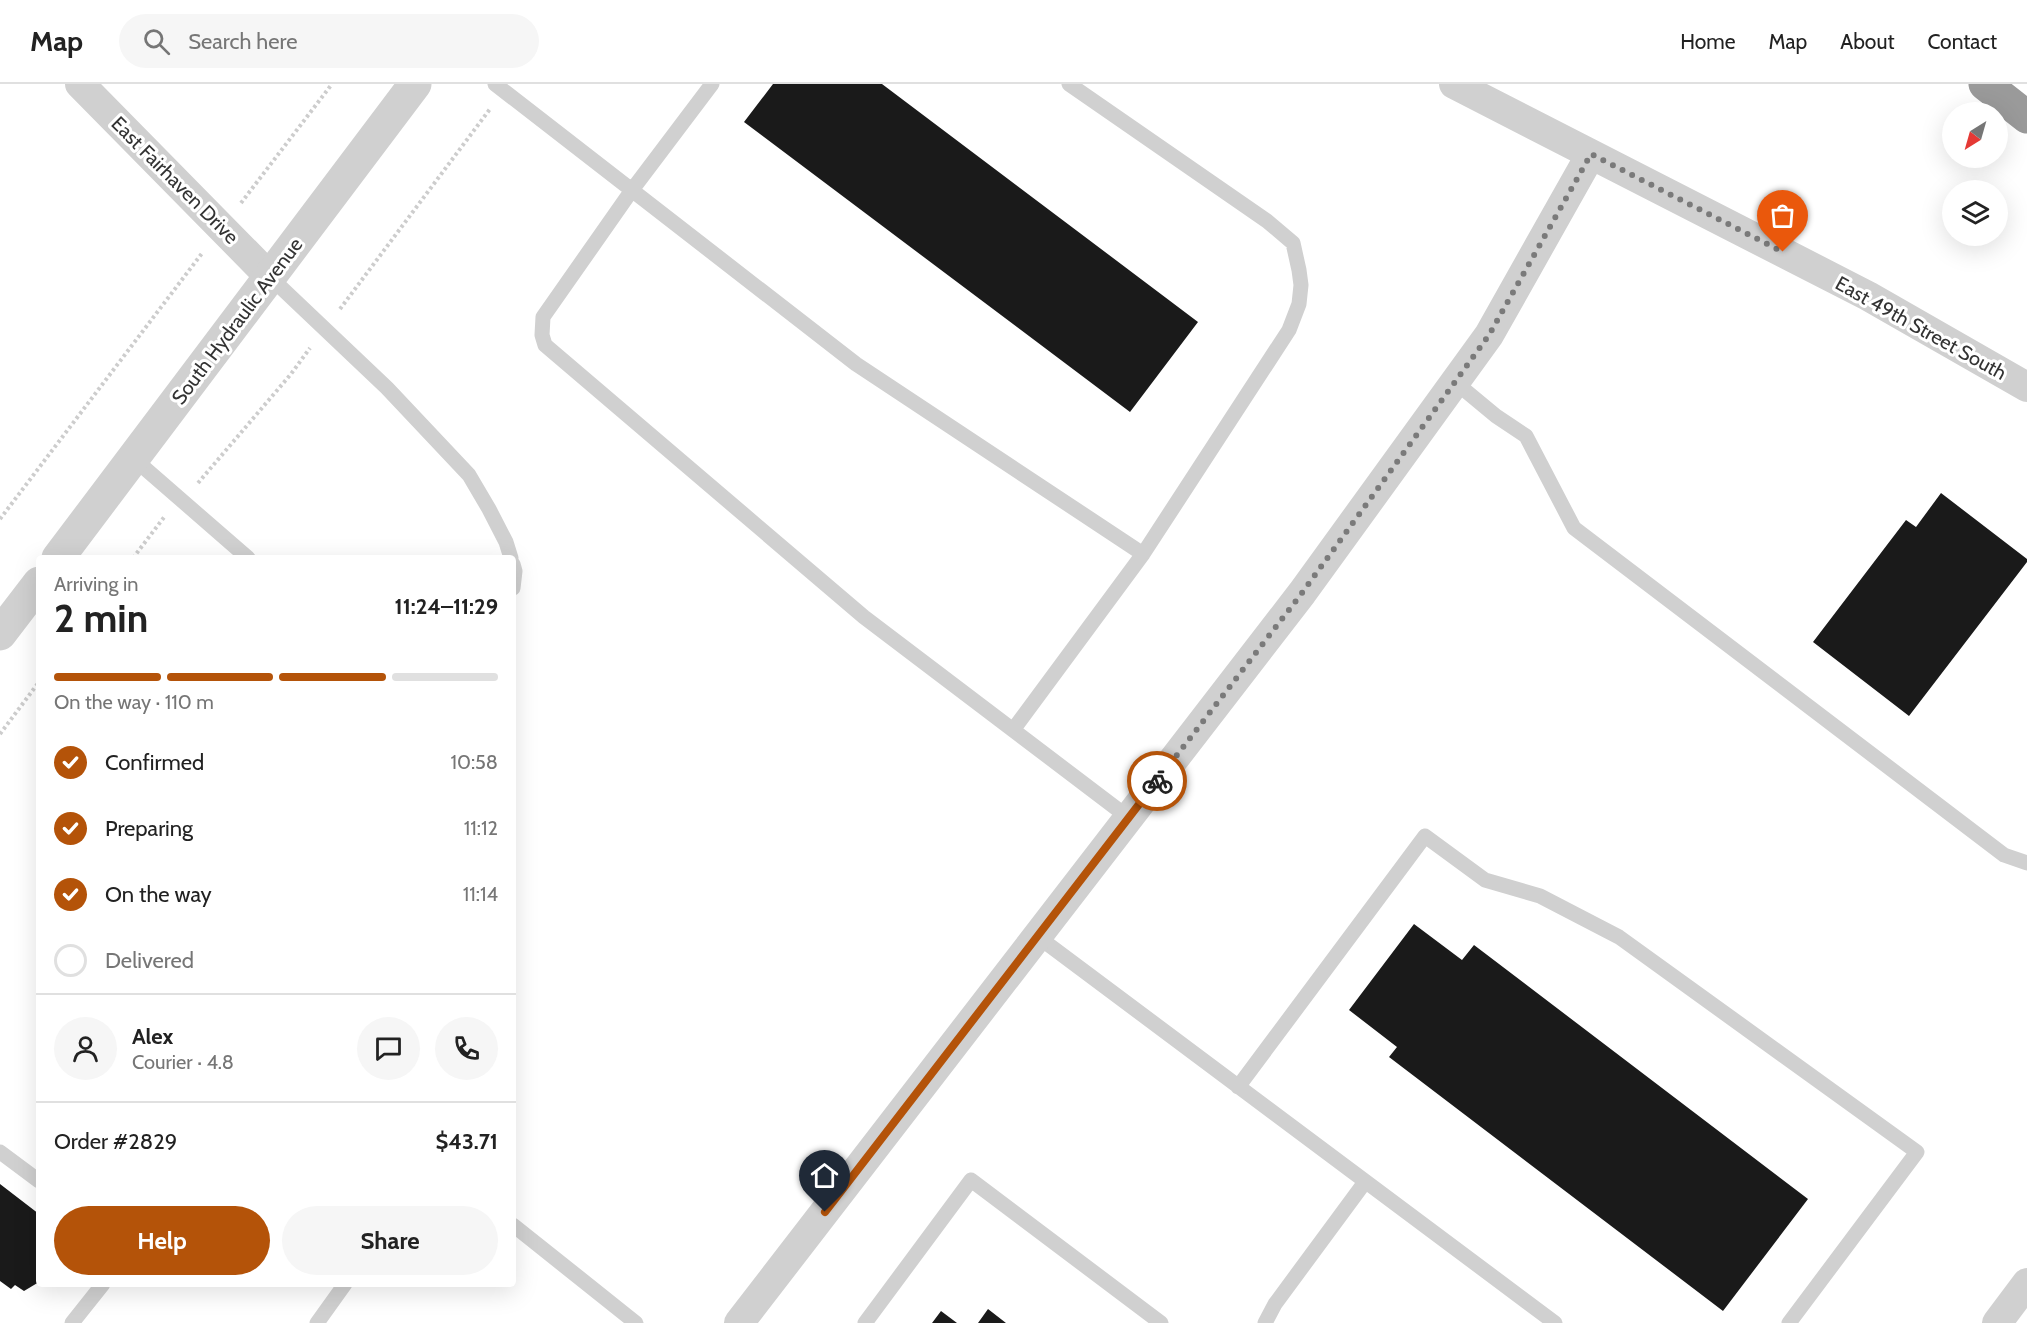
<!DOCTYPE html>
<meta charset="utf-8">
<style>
:root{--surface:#fff;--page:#f6f6f6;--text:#222;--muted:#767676;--line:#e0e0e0;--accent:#b45309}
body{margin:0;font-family:Cabin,sans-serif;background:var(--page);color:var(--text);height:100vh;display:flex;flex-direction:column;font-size:22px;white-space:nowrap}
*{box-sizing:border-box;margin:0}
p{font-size:20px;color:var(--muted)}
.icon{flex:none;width:33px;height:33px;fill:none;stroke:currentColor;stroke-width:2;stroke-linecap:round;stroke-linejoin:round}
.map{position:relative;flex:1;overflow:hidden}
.sheet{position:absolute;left:36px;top:471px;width:480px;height:732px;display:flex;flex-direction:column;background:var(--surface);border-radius:6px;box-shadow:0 6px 24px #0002}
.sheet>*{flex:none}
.needle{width:39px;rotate:217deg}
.buttons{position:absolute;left:1942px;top:18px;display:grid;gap:12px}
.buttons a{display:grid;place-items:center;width:66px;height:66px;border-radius:50%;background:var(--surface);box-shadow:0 6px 24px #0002;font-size:30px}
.pin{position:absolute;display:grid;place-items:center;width:51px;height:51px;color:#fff;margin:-62px -26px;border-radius:50% 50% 50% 0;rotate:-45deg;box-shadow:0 0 6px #0007}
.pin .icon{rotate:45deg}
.courier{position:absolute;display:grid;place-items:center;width:60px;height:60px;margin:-30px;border:4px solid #b45309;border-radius:50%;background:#fff;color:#222;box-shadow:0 2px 8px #0007}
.summary em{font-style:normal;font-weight:800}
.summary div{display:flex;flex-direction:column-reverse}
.summary{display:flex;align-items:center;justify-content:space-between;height:102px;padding:0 18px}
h1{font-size:39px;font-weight:800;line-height:45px}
.bar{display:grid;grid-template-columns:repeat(4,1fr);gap:9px 6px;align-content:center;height:72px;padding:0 18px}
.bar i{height:8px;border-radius:4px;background:var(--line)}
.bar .selected{background:var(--accent)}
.bar p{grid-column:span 4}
.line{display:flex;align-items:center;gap:15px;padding:0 18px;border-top:2px solid var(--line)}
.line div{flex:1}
.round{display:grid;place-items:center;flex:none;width:63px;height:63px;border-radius:32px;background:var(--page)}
ol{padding:0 18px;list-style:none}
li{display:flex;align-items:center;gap:18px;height:66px}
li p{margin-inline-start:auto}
li .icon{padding:6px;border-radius:50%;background:var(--accent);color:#fff;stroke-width:4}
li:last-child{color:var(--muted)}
li i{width:33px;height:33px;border:3px solid var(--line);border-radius:50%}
.primary-button{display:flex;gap:12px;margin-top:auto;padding:12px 18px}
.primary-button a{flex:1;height:69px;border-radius:36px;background:var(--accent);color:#fff;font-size:24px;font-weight:800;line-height:69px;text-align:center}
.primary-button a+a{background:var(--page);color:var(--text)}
header{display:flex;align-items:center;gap:36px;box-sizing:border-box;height:84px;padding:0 30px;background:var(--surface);border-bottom:2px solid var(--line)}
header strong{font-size:28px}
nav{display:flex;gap:33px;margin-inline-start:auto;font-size:21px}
.search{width:420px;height:54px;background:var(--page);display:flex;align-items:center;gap:15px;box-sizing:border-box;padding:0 21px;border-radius:33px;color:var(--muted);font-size:22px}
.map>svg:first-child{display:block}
.building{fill:#1a1a1a}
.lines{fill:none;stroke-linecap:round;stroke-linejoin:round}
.path{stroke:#cdcdcd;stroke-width:4;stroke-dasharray:3 3;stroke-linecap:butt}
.service{stroke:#d0d0d0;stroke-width:15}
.minor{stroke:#d0d0d0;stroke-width:30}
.tertiary{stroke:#d0d0d0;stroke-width:33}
.motorway{stroke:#9a9a9a;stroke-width:33}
.done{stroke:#7a7a7a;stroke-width:6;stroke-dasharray:0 10.8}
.route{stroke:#b45309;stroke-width:8}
.labels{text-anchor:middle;stroke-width:6;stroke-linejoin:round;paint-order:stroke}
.street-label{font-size:20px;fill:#333;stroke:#fff}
</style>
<header>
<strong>Map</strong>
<div class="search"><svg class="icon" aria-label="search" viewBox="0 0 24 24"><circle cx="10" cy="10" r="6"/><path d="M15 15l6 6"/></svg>Search here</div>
<nav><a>Home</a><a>Map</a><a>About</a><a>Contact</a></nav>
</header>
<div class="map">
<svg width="2027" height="1239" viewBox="0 0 2027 1239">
<rect width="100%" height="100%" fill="#fff"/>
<path class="building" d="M 773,0 L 882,0 L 1198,238 L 1130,328 L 744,38 Z
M 1941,409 L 2027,475 L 2027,478 L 1909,632 L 1813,558 L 1906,436 L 1916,443 Z
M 1414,840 L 1462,876 L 1474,861 L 1808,1115 L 1723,1227 L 1389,973 L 1397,963 L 1349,926 Z
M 0,1100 L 39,1130 L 39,1198 L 24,1207 L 15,1201 L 11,1205 L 0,1197 Z
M 988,1225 L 1006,1239 L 978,1239 Z
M 941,1227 L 957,1239 L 932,1239 Z"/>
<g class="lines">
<path class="path" d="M 241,119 L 332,0
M 340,225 L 490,25
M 198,399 L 291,290 L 310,264
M 0,435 L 203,168
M 133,474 L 165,432
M 0,650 L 39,598"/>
<path class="service" d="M 495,0 L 856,280 L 1143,470 L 1013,646 L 1129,734
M 712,0 L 632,106 L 543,233 L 542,251 L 545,261 L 864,533 L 1013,646
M 1069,0 L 1267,137 L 1293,159 L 1299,186 L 1301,201 L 1299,220 L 1289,246 L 1143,470
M 270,193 L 387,304 L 469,391 L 489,425 L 506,458 L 511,474
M 1455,298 L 1496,332 L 1526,352 L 1574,444 L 2004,771 L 2027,779
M 133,374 L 248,474
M 513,480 L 515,487 L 513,504
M 1037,852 L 1555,1239
M 1238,1003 L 1425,752 L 1485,796 L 1540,812 L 1619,853 L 1917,1068 L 1789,1239
M 0,1068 L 39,1097
M 513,1141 L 636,1239
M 72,1239 L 103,1200
M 317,1239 L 345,1200
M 865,1239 L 971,1096 L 1161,1239
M 1265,1239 L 1275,1220 L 1365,1098"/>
<path class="minor" d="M 80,0 L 270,193
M 1454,0 L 1868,212 L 2027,303
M 739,1239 L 1302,509 L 1489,251 L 1591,70
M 1997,1239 L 2027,1199"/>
<path class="tertiary" d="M 58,474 L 415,0
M 0,550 L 39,499"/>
<path class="motorway" d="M 1985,0 L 2027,33"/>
</g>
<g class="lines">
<path class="done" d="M 1157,697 L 1302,509 L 1489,251 L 1591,70 L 1783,168"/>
<path class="route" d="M 825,1128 L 1157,697"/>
</g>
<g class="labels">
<g class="street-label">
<text transform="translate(175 96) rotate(45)" y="7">East Fairhaven Drive</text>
<text transform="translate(237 237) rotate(-53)" y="7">South Hydraulic Avenue</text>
<text transform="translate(1921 244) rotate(29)" y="7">East 49th Street South</text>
</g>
</g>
</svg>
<div class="buttons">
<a><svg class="needle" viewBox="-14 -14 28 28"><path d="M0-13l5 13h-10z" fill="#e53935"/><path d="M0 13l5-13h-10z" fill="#767676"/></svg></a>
<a><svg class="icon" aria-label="layers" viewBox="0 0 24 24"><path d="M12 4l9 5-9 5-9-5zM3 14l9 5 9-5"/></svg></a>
</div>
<div class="pin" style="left:1783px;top:168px;background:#ea580c"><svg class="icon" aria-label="bag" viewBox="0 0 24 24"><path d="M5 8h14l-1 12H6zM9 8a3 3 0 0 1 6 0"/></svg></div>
<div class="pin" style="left:825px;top:1128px;background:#1f2937"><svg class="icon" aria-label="home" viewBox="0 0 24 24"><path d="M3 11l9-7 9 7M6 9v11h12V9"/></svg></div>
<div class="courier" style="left:1157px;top:697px"><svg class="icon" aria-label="bike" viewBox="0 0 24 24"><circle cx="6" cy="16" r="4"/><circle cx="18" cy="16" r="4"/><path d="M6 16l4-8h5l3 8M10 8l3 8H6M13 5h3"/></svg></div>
<section class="sheet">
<div class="summary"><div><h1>2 min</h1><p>Arriving in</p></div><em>11:24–11:29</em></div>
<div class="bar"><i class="selected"></i><i class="selected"></i><i class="selected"></i><i></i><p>On the way · 110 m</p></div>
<ol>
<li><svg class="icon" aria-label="check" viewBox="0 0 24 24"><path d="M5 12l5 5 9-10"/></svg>Confirmed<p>10:58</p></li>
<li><svg class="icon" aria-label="check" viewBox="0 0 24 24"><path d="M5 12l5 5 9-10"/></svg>Preparing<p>11:12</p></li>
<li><svg class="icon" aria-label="check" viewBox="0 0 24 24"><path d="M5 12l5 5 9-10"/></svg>On the way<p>11:14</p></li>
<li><i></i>Delivered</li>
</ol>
<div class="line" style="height:108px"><a class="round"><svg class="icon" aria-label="person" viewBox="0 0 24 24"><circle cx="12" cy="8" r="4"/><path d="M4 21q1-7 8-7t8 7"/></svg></a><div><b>Alex</b><p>Courier · 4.8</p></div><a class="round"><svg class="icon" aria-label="chat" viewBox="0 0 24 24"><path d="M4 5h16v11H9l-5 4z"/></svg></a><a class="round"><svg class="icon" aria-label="phone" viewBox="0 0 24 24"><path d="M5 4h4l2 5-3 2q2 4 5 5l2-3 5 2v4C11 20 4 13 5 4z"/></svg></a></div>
<div class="line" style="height:78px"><div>Order #2829</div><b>$43.71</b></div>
<div class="primary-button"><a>Help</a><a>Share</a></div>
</section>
</div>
